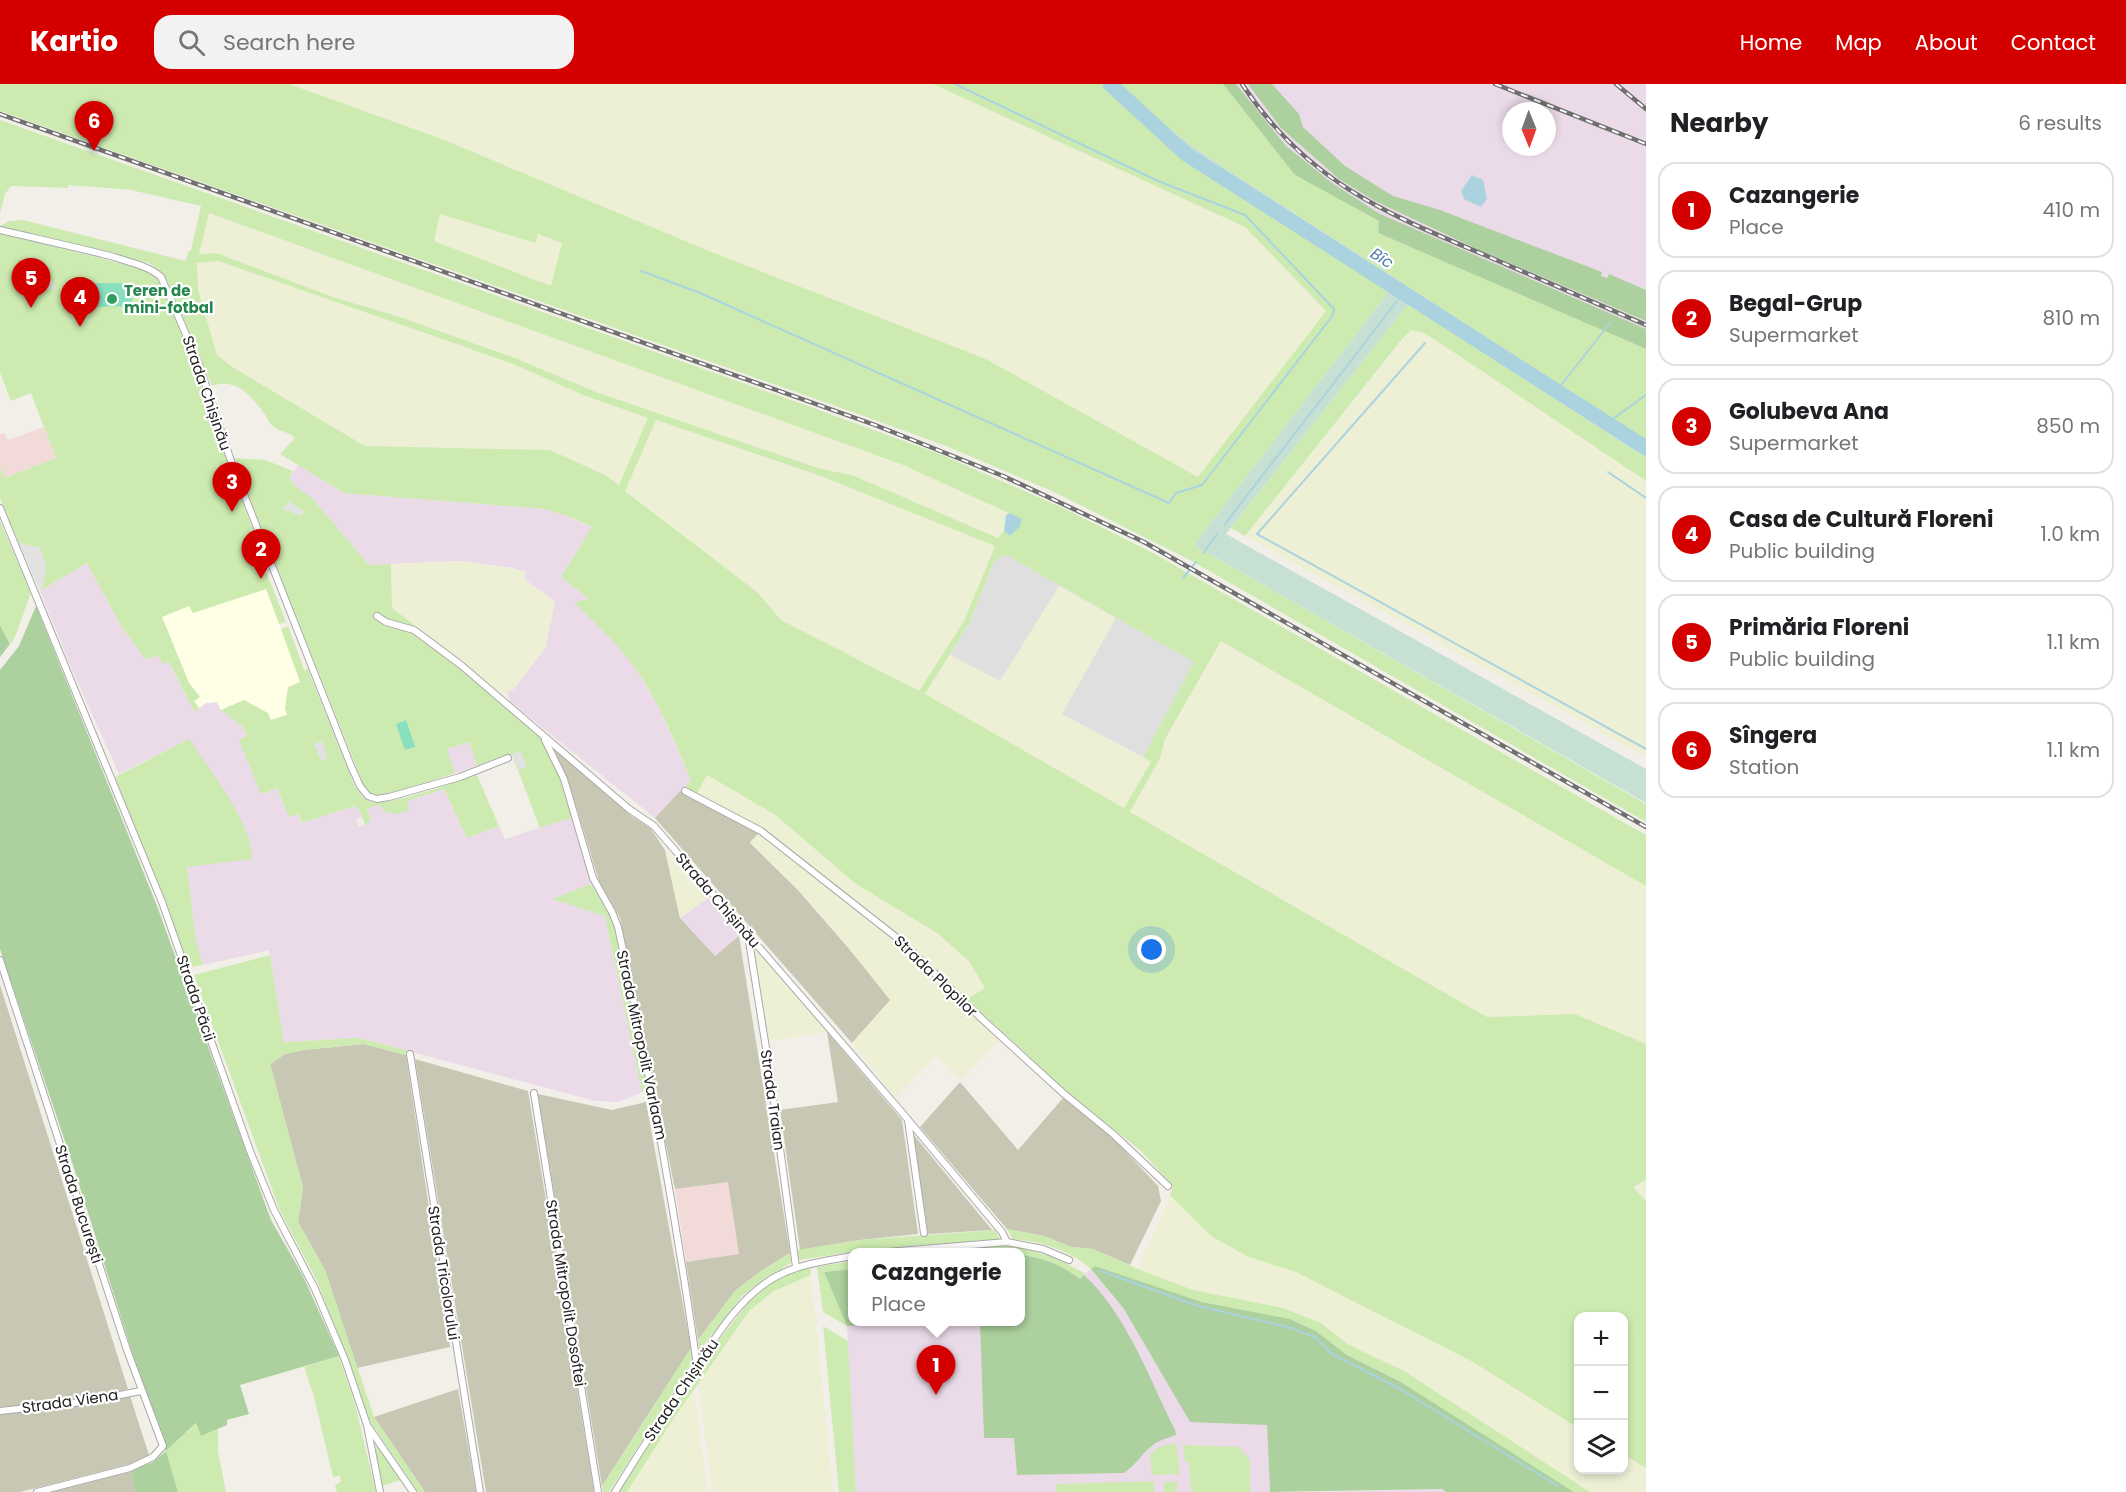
<!DOCTYPE html>
<meta charset="utf-8">
<style>
:root{--surface:#fff;--page:#f2f2f2;--text:#202124;--muted:#757577;--line:#e0e0e0;--accent:#d40000}
body{margin:0;font-family:Poppins,sans-serif;background:var(--page);color:var(--text)}
.controls{position:absolute;right:18px;bottom:18px;display:grid;overflow:hidden;border-radius:12px;box-shadow:0 3px 9px #0003}
.controls button{width:54px;height:54px;display:grid;place-items:center;padding:0;border:0;border-bottom:2px solid var(--line);background:var(--surface);color:var(--text);font:30px sans-serif}
.compass{position:absolute;left:1502px;top:18px;width:54px;height:54px;border-radius:50%;background:var(--surface);box-shadow:0 3px 9px #0003;rotate:179deg}
.you{position:absolute;left:1152px;top:866px;width:21px;height:21px;margin:-15px;border:4px solid #fff;border-radius:50%;background:#1a73e8;box-shadow:0 0 0 9px #1a73e833}
.badge{display:grid;place-items:center;width:39px;height:39px;border-radius:50%;background:var(--accent);color:#fff;font-size:20px;font-weight:700}
.pin{position:absolute;translate:-50% -50px;filter:drop-shadow(0 2px 3px #0008)}
.pin::after{content:'';position:absolute;top:32px;width:21px;height:18px;background:inherit;clip-path:polygon(0 0,100% 0,50% 100%)}
.popup{position:absolute;left:848px;top:1164px;width:177px;height:78px;box-sizing:border-box;display:grid;place-content:center;border-radius:12px;background:var(--surface);filter:drop-shadow(0 2px 4px #0005);font-size:20px;white-space:nowrap;color:var(--muted)}
.popup b{font-size:22px;color:var(--text)}
.popup::after{content:'';position:absolute;left:50%;top:100%;margin-left:-12px;border:12px solid transparent;border-top-color:var(--surface)}
.list{margin:0;padding:0;list-style:none}
h2{display:flex;justify-content:space-between;align-items:center;height:78px;margin:0;padding:0 24px;font-size:26px}
h2 small{font-size:20px;font-weight:400;color:var(--muted)}
.list li{display:grid;grid-template-columns:39px 1fr auto;gap:18px;align-items:center;box-sizing:border-box;height:96px;margin:0 12px 12px;padding:0 12px;border:2px solid var(--line);border-radius:18px}
.list b{display:block;font-size:22px;white-space:nowrap}
.list p{margin:0;font-size:20px;white-space:nowrap;color:var(--muted)}
.list em{font-size:20px;font-style:normal;color:var(--muted)}
.icon{flex:none;width:33px;height:33px;fill:none;stroke:currentColor;stroke-width:2;stroke-linecap:round;stroke-linejoin:round}
.map{position:relative;flex:none;width:1646px;height:1408px;overflow:hidden}
header{display:flex;align-items:center;gap:36px;box-sizing:border-box;height:84px;padding:0 30px;background:var(--accent);color:#fff}
header strong{font-size:28px}
nav{display:flex;gap:33px;margin-inline-start:auto;font-size:21px}
.search{width:420px;height:54px;background:var(--page);display:flex;align-items:center;gap:15px;box-sizing:border-box;padding:0 21px;border-radius:18px;color:var(--muted);font-size:22px}
main{display:flex}
aside{flex:1;background:var(--surface)}
.map>svg:first-child{display:block}
</style>
<header>
<strong>Kartio</strong>
<div class="search"><svg class="icon" aria-label="search" viewBox="0 0 24 24"><circle cx="10" cy="10" r="6"/><path d="M15 15l6 6"/></svg>Search here</div>
<nav><a>Home</a><a>Map</a><a>About</a><a>Contact</a></nav>
</header>
<main>
<div class="map">
<svg width="1646" height="1408" viewBox="0 0 1646 1408">
<rect width="100%" height="100%" fill="#f2efe9"/>
<polygon fill="#e0dfdf" points="1007,471 1194,578 1143,673 950,571 969,540 992,482 997,475"/>
<g fill="#f2dad9">
<polygon points="44,343 56,374 5,394 0,383 0,350 4,349 8,356"/>
<polygon points="728,1097 740,1170 686,1178 675,1105"/>
</g>
<g fill="#ebdbe8" fill-rule="evenodd">
<path d="M1223 0H1646V265L1295 91ZM1511 27H1547V63H1511Z"/>
<polygon points="298,381 344,409 545,425 570,433 592,444 561,493 590,515 615,559 637,586 658,622 691,696 655,734 509,617 507,608 513,605 546,563 524,494 513,484 462,477 369,481 311,413 296,403 289,394"/>
<polygon points="87,479 121,542 147,576 157,570 168,577 194,627 206,619 218,618 221,626 242,642 247,652 240,656 264,709 277,704 289,733 299,730 302,739 354,722 360,727 362,733 356,736 359,743 366,740 367,725 375,722 407,717 444,705 467,754 499,742 505,755 573,733 591,800 553,815 605,832 642,1008 619,1018 595,1017 359,954 284,958 269,866 203,881 196,858 187,782 189,655 119,690 71,583 40,507"/>
<polygon points="469,658 477,682 455,689 447,665"/>
<polygon points="708,814 739,852 715,872 680,834"/>
<polygon points="1020,1171 1080,1195 1091,1185 1124,1225 1267,1341 1270,1408 856,1408 847,1242 907,1238 1020,1238"/>
<polygon points="1442,1405 1446,1408 1311,1408"/>
</g>
<polygon fill="#ffffe5" points="267,505 300,598 287,631 271,636 244,616 221,626 217,618 206,619 199,624 194,617 200,612 189,599 162,533 189,521 193,529"/>
<g fill="#c7c7b4">
<polygon points="554,665 630,731 651,745 665,766 680,834 715,872 739,852 790,1169 761,1187 735,1207 698,1256 686,1178 739,1170 728,1098 675,1105 620,834 599,797 570,702"/>
<polygon points="680,707 760,748 750,758 798,806 883,904 891,916 852,959 655,734"/>
<polygon points="0,901 128,1305 81,1316 0,1323"/>
<polygon points="827,948 902,1036 918,1150 860,1156 800,1166 780,1026 838,1018"/>
<polygon points="364,960 406,971 450,1263 357,1284 325,1186 298,1138 303,1104 270,980 285,970 303,966"/>
<polygon points="415,975 528,1007 594,1408 486,1408"/>
<polygon points="960,998 1018,1066 1063,1014 1113,1054 1158,1102 1161,1117 1130,1181 1093,1165 1071,1163 1044,1152 1007,1145 920,1043"/>
<polygon points="538,1010 612,1026 646,1018 691,1264 602,1402"/>
<polygon points="913,1050 992,1146 928,1150"/>
<polygon points="458,1305 476,1408 425,1408 374,1333"/>
<polygon points="130,1312 149,1371 130,1380 20,1408 0,1408 0,1329 83,1321"/>
<polygon points="131,1387 135,1408 53,1408"/>
</g>
<g fill="#eef0d5">
<polygon points="289,0 933,0 1245,143 1326,228 1198,393 986,275 709,167 442,55"/>
<polygon points="208,129 903,381 1010,429 1006,431 1004,447 999,454 852,391 821,385 596,308 515,274 397,232 198,170"/>
<polygon points="440,129 534,159 537,150 563,159 551,202 433,157"/>
<polygon points="218,177 448,257 513,280 583,311 648,334 619,402 605,391 550,366 365,362 234,284 217,271 198,206 197,179"/>
<polygon points="1411,246 1424,249 1449,265 1646,397 1646,673 1245,452"/>
<polygon points="656,336 821,392 995,462 964,537 919,607 781,536 757,508 625,406"/>
<polygon points="462,477 526,487 524,495 555,517 546,563 513,606 507,608 498,607 392,524 391,480"/>
<polygon points="1059,502 1116,534 1062,630 1151,678 1124,724 924,610 950,571 1000,597"/>
<polygon points="1220,557 1646,802 1646,960 1575,930 1487,933 1130,728 1160,674 1165,655"/>
<polygon points="707,691 774,730 856,800 937,849 969,877 986,904 967,915 915,865 768,747 696,711"/>
<polygon points="760,748 847,817 915,876 1000,956 960,998 937,972 896,1014 852,959 890,916 827,837 798,806 750,759"/>
<polygon points="665,766 708,814 680,834"/>
<polygon points="750,857 776,889 827,948 770,957"/>
<polygon points="1646,1096 1646,1117 1633,1103"/>
<polygon points="1170,1111 1212,1153 1249,1173 1296,1188 1473,1278 1578,1344 1578,1386 1624,1386 1624,1371 1646,1384 1646,1408 1590,1408 1404,1287 1349,1261 1321,1239 1283,1224 1193,1206 1138,1185"/>
<polygon points="811,1191 833,1408 713,1408 698,1300 750,1226 774,1207"/>
<polygon points="694,1306 707,1408 627,1408 672,1337"/>
</g>
<g fill="#cdebb0" fill-rule="evenodd">
<path d="M0 0H289L442 55 709 167 986 275 1198 393 1326 227 1245 143 933 0H1103L1184 74 1368 192 1388 209 1194 461 1646 720V738L1190 476 1052 407 946 362 861 331 0 27ZM440 130 535 159 538 150 562 159 551 202 434 157Z"/>
<polygon points="1119,0 1223,0 1295,91 1379,137 1378,149 1646,265 1646,357 1208,73 1164,41"/>
<path d="M0 36 808 322 942 371 1061 423 1155 470 1646 751V802L1221 557 1165 655 1160 674 1130 728 1487 933 1575 930 1646 960V1096L1633 1103 1646 1117V1384L1624 1371V1232H1578V1344L1473 1278 1296 1188 1249 1173 1212 1153 1170 1111 1173 1102 1141 1067 1067 1008 967 915 985 904 969 877 937 849 856 800 774 730 707 691 696 711 685 703 691 696C675 659 660 620 637 587 619 561 596 540 574 518L589 515 561 493 592 443 570 433 545 425 344 409 280 370 295 354C289 347 281 349 274 343 270 341 268 335 266 332 252 313 238 293 212 302L168 198 159 186 149 179 0 142 9 137 23 136 186 177 188 168 191 166 201 122 131 106 68 101V104L11 102 5 110 0 130ZM209 129 903 381 1022 435 1010 452 1004 447 998 454 852 391 821 385 596 308 515 274 397 232 333 213 216 169 199 170ZM218 177 448 257 513 280 583 311 648 334 619 401 605 391 550 366 365 362 234 284 217 271 198 206 197 179ZM656 336 821 392 995 462 964 537 919 607 781 536 757 508 625 407ZM1007 471 1194 578 1143 673 1151 678 1124 724 925 610 969 540 992 482 997 475Z"/>
<path d="M0 149 138 184 153 191 161 200 191 269 230 385 268 486 266 487 286 538 279 540 266 505 193 529 189 522 162 533 189 599 200 613 194 617 199 624 194 627 169 578 163 580 157 571 146 576 121 542 87 479 40 507C47 490 46 480 40 464L19 459 0 414V383L5 394 56 374 31 309 11 317 0 288Z"/>
<polygon points="1408,220 1646,374 1646,397 1449,265 1424,249 1411,246 1403,254 1245,452 1231,444"/>
<path d="M235 374 265 376 293 387 289 394 296 403 311 413 369 481 391 480 392 524 414 541 415 549 501 617 543 656 563 698 573 733 540 744 512 671H504L477 682 469 658 447 665 455 689 387 711C377 712 371 711 364 702L257 434Z"/>
<polygon points="0,437 31,509 15,553 11,560 0,541"/>
<path d="M288 542 305 588 307 583 355 703C360 710 364 716 372 718 388 722 459 697 477 691L499 742 467 754 444 705 407 717 409 726 393 731 390 727 386 729 379 721 367 725 371 736 365 741 360 727 354 722 302 739 299 730 289 733 277 704 261 710 239 656 247 652 242 642 221 626 244 616 268 629 271 636 287 631 285 624 288 603 300 598 281 545Z"/>
<path d="M189 655C209 685 253 740 252 775L187 783 196 857 203 881 190 883 115 693Z"/>
<polygon points="591,800 609,828 615,843 649,1004 642,1008 605,832 552,815"/>
<polygon points="270,871 284,958 359,954 406,966 406,971 363,960 303,966 285,970 270,980 303,1104 298,1138 325,1186 374,1333 425,1408 418,1408 370,1337 317,1197 280,1127 194,891"/>
<path d="M1007 1145 1044 1152 1071 1163 1093 1165 1138 1185 1193 1206 1283 1224 1321 1239 1349 1261 1404 1287 1590 1408H1574L1401 1298 1347 1271 1316 1247 1290 1235 1202 1218 1095 1182 1091 1185C1069 1166 1042 1158 1013 1155Z"/>
<polygon points="995,1146 1000,1155 863,1166 799,1176 797,1166 860,1156"/>
<path d="M1012 1161 1054 1173 1086 1190 1080 1195C1060 1180 1045 1174 1020 1171V1168H925Z"/>
<polygon points="790,1169 791,1179 764,1195 742,1212 699,1267 698,1256 735,1207 761,1187"/>
<polygon points="852,1177 852,1185 824,1188 847,1242 823,1228 817,1183"/>
<polygon points="810,1184 811,1191 774,1207 750,1226 672,1337 627,1408 618,1408 719,1256 748,1219 774,1197 797,1187"/>
<polygon points="823,1242 848,1257 856,1408 839,1408"/>
<polygon points="691,1264 692,1279 609,1408 603,1408 602,1402"/>
<polygon points="339,1272 355,1320 376,1408 337,1408 335,1401 341,1398 340,1392 333,1393 314,1313 304,1283"/>
<polygon points="197,1339 201,1352 218,1345 218,1367 226,1408 178,1408 166,1367"/>
<polygon points="1176,1359 1180,1390 1152,1391 1150,1370 1159,1363"/>
<polygon points="1183,1361 1239,1363 1250,1376 1250,1408 1191,1408 1189,1378 1185,1378"/>
<polygon points="379,1362 401,1396 382,1402 373,1365"/>
<polygon points="1154,1397 1154,1408 1057,1408 1056,1400"/>
<polygon points="1177,1397 1177,1408 1164,1408 1164,1398"/>
</g>
<g fill="#add19e">
<polygon points="1223,0 1236,0 1286,62 1332,99 1380,130 1646,245 1646,265 1378,149 1379,137 1295,91"/>
<polygon points="1248,0 1272,0 1299,30 1303,43 1345,82 1393,112 1440,126 1602,188 1601,192 1607,194 1609,190 1646,206 1646,237 1477,165 1375,117 1339,95 1281,44"/>
<polygon points="36,522 157,822 271,1136 303,1192 339,1272 240,1301 249,1330 227,1336 227,1341 201,1352 196,1339 166,1367 178,1408 135,1408 131,1387 153,1378 166,1367 138,1287 72,1078 0,865 0,586 19,562"/>
<polygon points="0,541 10,560 0,573"/>
<path d="M1020 1171C1045 1174 1060 1180 1080 1195L1084 1191C1126 1229 1150 1296 1175 1346L1176 1351C1168 1354 1159 1356 1153 1361 1141 1370 1136 1381 1124 1389L1017 1391 1014 1354H984L980 1238H1020Z"/>
<polygon points="1095,1182 1202,1218 1290,1235 1316,1247 1347,1271 1401,1298 1574,1408 1446,1408 1442,1405 1270,1408 1267,1341 1190,1338 1124,1225 1091,1185"/>
<polygon points="852,1185 852,1238 907,1239 847,1242 824,1188"/>
</g>
<polygon fill="#c6e0d4" points="1103,0 1119,0 1164,41 1208,73 1646,357 1646,374 1408,220 1226,450 1646,685 1646,719 1194,461 1388,209 1368,192 1184,74"/>
<g fill="#88e0be">
<polygon points="93,199 132,199 132,222 93,223"/>
<polygon points="406,636 415,663 405,666 396,640"/>
</g>
<g fill="#e2e2e2">
<polygon points="39,190 48,190 56,205 48,206"/>
<polygon points="288,417 304,427 301,432 283,425"/>
<polygon points="19,459 40,464 46,481 45,494 40,507"/>
<polygon points="322,657 328,674 321,677 314,660"/>
<polygon points="520,667 527,683 519,686 512,671"/>
</g>
<g fill="#aad3df">
<polygon points="1472,91 1483,96 1487,115 1481,123 1464,115 1461,107"/>
<polygon points="1010,429 1022,435 1020,442 1010,452 1004,447 1006,431"/>
</g>
<g fill="none" stroke-linecap="round" stroke-linejoin="round">
<g stroke="#aad3df" stroke-width="2">
<polyline points="641,187 700,209 1169,419 1176,409 1202,401 1333,231 1334,225 1245,131 1158,97 955,0"/>
<polyline points="1425,259 1257,450 1646,665"/>
<polyline points="1557,306 1611,238"/>
<polyline points="1607,339 1646,311"/>
<polyline points="1608,388 1646,414"/>
<polyline points="1225,440 1404,208"/>
<polyline points="1203,469 1218,449"/>
<polyline points="1183,494 1196,478"/>
<polyline points="1101,1187 1198,1222 1288,1243 1315,1253 1332,1270 1400,1305 1558,1402"/>
</g>
<polyline stroke="#aad3df" stroke-width="15" points="1110,0 1186,70 1646,364"/>
<defs>
<g id="street">
<path d="M0 146C38 155 76 163 114 173 129 178 149 182 161 193L198 278 232 380 351 682 360 702 368 712 377 715 389 713 460 693 508 674"/>
<polyline points="0,424 162,818 250,1067 274,1126 315,1205 345,1276 367,1341 380,1408"/>
<polyline points="377,532 386,538 414,546 461,581 629,725 654,742 899,1025 1002,1148 1007,1158"/>
<path d="M545 656 564 695 593 794 612 828 618 843C650 988 676 1134 697 1281"/>
<polyline points="685,707 761,747 901,857 982,935 1063,1009 1113,1050 1168,1102"/>
<polyline points="748,851 769,983 796,1183"/>
<polyline points="0,876 127,1266 163,1362 153,1373 130,1384 37,1408"/>
<polyline points="410,970 480,1408"/>
<polyline points="534,1009 598,1408"/>
<polyline points="908,1036 924,1149"/>
<polyline points="887,1168 1007,1158 1043,1165 1069,1176"/>
<polyline points="0,1327 83,1318 141,1307"/>
<polyline points="367,1341 413,1408"/>
<path d="M615 1408C639 1369 664 1330 690 1292 713 1257 738 1213 777 1192 800 1180 826 1177 852 1172"/>
</g>
</defs>
<use href="#street" stroke="#a9a9a9" stroke-width="8"/>
<use href="#street" stroke="#fff" stroke-width="6"/>
<defs>
<g id="rail">
<path d="M1242 0C1306 97 1385 129 1487 172 1540 195 1593 218 1646 241"/>
<polyline points="1495,0 1646,60"/>
<polyline points="1616,0 1646,25"/>
<polyline points="0,30 875,341 1003,392 1144,458 1646,743"/>
</g>
</defs>
<use href="#rail" stroke="#707070" stroke-width="4.5"/>
<use href="#rail" stroke="#fff" stroke-width="2" stroke-dasharray="7" stroke-linecap="butt"/>
</g>
<circle fill="#2e9e5b" stroke="#fff" stroke-width="2" cx="112" cy="215" r="6"/>
<g text-anchor="middle" dominant-baseline="central" stroke-width="4.5" stroke-linejoin="round" paint-order="stroke">
<g font-size="15" font-weight="bold" fill="#27864d" stroke="#fff" text-anchor="start">
<text x="124" y="206">Teren de<tspan x="124" dy="17">mini-fotbal</tspan></text>
</g>
<g font-size="15" fill="#222" stroke="#fff">
<text transform="translate(207 309) rotate(71)">Strada Chișinău</text>
<text transform="translate(718 816) rotate(49)">Strada Chișinău</text>
<text transform="translate(936 892) rotate(44)">Strada Plopilor</text>
<text transform="translate(196 914) rotate(71)">Strada Păcii</text>
<text transform="translate(642 961) rotate(78)">Strada Mitropolit Varlaam</text>
<text transform="translate(773 1016) rotate(82)">Strada Traian</text>
<text transform="translate(79 1120) rotate(72)">Strada București</text>
<text transform="translate(444 1189) rotate(81)">Strada Tricolorului</text>
<text transform="translate(566 1209) rotate(81)">Strada Mitropolit Dosoftei</text>
<text transform="translate(681 1306) rotate(-56)">Strada Chișinău</text>
<text transform="translate(70 1317) rotate(-8)">Strada Viena</text>
</g>
<g font-size="16" font-style="italic" fill="#4a7aab" stroke="#fff">
<text transform="translate(1382 174) rotate(33)">Bîc</text>
</g>
</g>
</svg>
<div class="controls">
<button>+</button>
<button>−</button>
<button><svg class="icon" aria-label="layers" viewBox="0 0 24 24"><path d="M12 4l9 5-9 5-9-5zM3 14l9 5 9-5"/></svg></button>
</div>
<svg class="compass" viewBox="-18 -18 36 36"><path d="M0-13l5 13h-10z" fill="#e53935"/><path d="M0 13l5-13h-10z" fill="#757577"/></svg>
<div class="you"></div>
<div class="pin badge" style="left:936px;top:1311px">1</div>
<div class="popup"><b>Cazangerie</b>Place</div>
<div class="pin badge" style="left:261px;top:495px">2</div>
<div class="pin badge" style="left:232px;top:428px">3</div>
<div class="pin badge" style="left:80px;top:243px">4</div>
<div class="pin badge" style="left:31px;top:224px">5</div>
<div class="pin badge" style="left:94px;top:67px">6</div>
</div>
<aside>
<h2>Nearby<small>6 results</small></h2>
<ul class="list">
<li><span class="badge">1</span><div><b>Cazangerie</b><p>Place</p></div><em>410 m</em></li>
<li><span class="badge">2</span><div><b>Begal-Grup</b><p>Supermarket</p></div><em>810 m</em></li>
<li><span class="badge">3</span><div><b>Golubeva Ana</b><p>Supermarket</p></div><em>850 m</em></li>
<li><span class="badge">4</span><div><b>Casa de Cultură Floreni</b><p>Public building</p></div><em>1.0 km</em></li>
<li><span class="badge">5</span><div><b>Primăria Floreni</b><p>Public building</p></div><em>1.1 km</em></li>
<li><span class="badge">6</span><div><b>Sîngera</b><p>Station</p></div><em>1.1 km</em></li>
</ul>
</aside>
</main>
